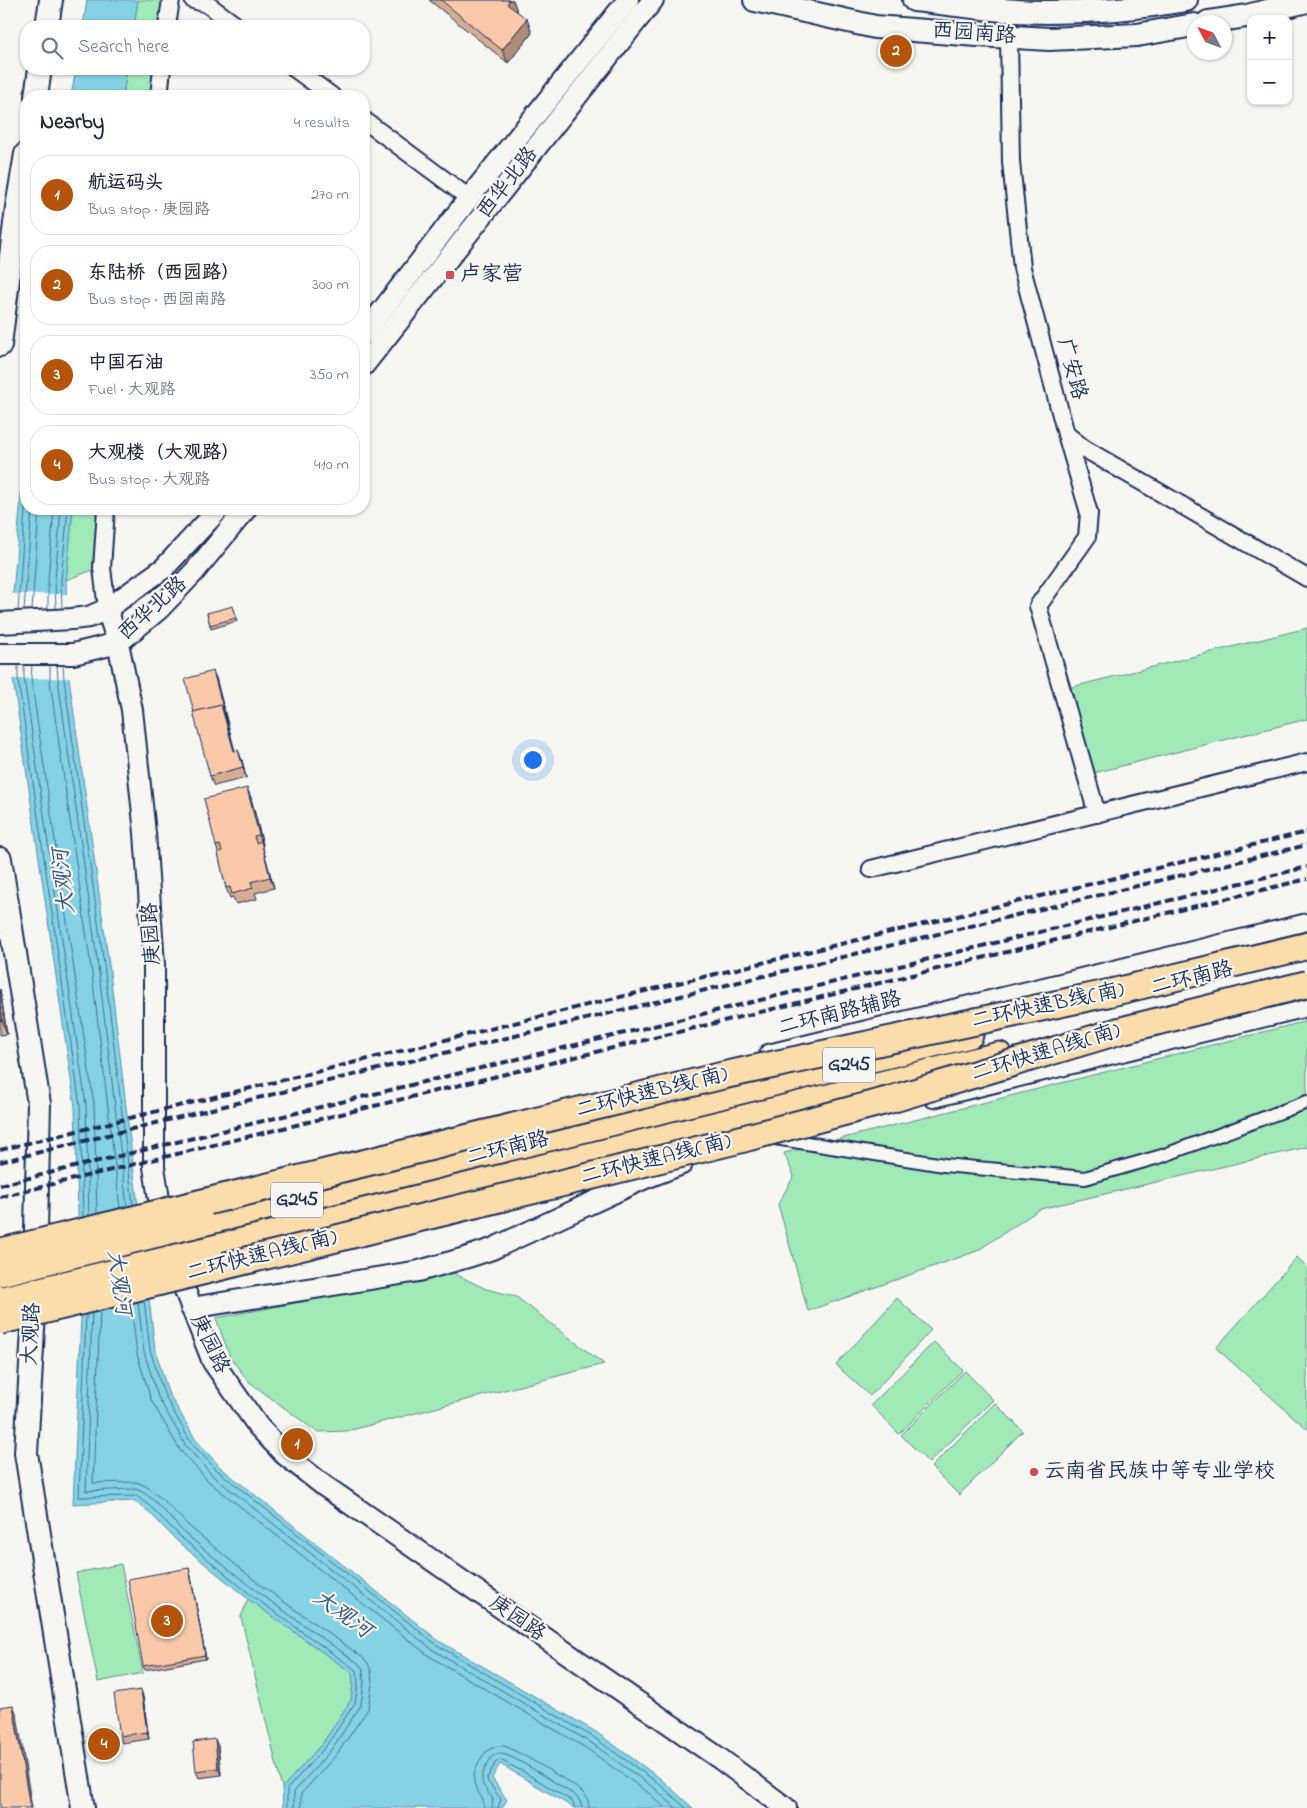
<!DOCTYPE html>
<meta charset="utf-8">
<style>
:root{--surface:#fff;--page:#f2f2f3;--text:#1f2937;--muted:#747a83;--line:#e0e1e3;--accent:#b45309}
body{margin:0;font-family:"Indie Flower","LXGW WenKai TC",sans-serif;background:var(--page);color:var(--text)}
.controls{position:absolute;right:15px;top:15px;display:grid;overflow:hidden;border-radius:10px;box-shadow:0 1px 4px #0004}
.controls button{width:45px;height:45px;display:grid;place-items:center;padding:0;border:0;border-bottom:1px solid var(--line);background:var(--surface);color:var(--text);font:25px sans-serif}
.compass{position:absolute;left:1187px;top:15px;width:45px;height:45px;border-radius:50%;background:var(--surface);box-shadow:0 1px 4px #0004;rotate:311deg}
.you{position:absolute;left:532px;top:759px;width:18px;height:18px;margin:-12px;border:4px solid #fff;border-radius:50%;background:#1a73e8;box-shadow:0 0 0 8px #1a73e833}
.badge{display:grid;place-items:center;width:32px;height:32px;border-radius:50%;background:var(--accent);color:#fff;font-size:16px;font-weight:700}
.pin{position:absolute;translate:-50% -50%;border:2px solid #fff;box-shadow:0 1px 5px #0006}
.list{margin:0;padding:0;list-style:none}
h2{display:flex;justify-content:space-between;align-items:center;height:65px;margin:0;padding:0 20px;font-size:21px}
h2 small{font-size:16px;font-weight:400;color:var(--muted)}
.list li{display:grid;grid-template-columns:32px 1fr auto;gap:15px;align-items:center;box-sizing:border-box;height:80px;margin:0 10px 10px;padding:0 10px;border:1px solid var(--line);border-radius:20px}
.list b{display:block;font-size:19px;white-space:nowrap}
.list p{margin:0;font-size:16px;white-space:nowrap;color:var(--muted)}
.list em{font-size:16px;font-style:normal;color:var(--muted)}
.icon{flex:none;width:28px;height:28px;fill:none;stroke:currentColor;stroke-width:2;stroke-linecap:round;stroke-linejoin:round}
.map{position:relative;flex:none;width:1307px;height:1808px;overflow:hidden}
.search{position:absolute;background:var(--surface);box-shadow:0 1px 4px #0004;left:20px;top:20px;width:350px;height:55px;display:flex;align-items:center;gap:12px;box-sizing:border-box;padding:0 18px;border-radius:20px;color:var(--muted);font-size:19px}
.panel{position:absolute;background:var(--surface);box-shadow:0 1px 4px #0004;left:20px;top:90px;width:350px;height:425px;border-radius:20px}
.map>svg:first-child{display:block}
</style>
<div class="map">
<svg width="1307" height="1808" viewBox="0 0 1307 1808">
<rect width="100%" height="100%" fill="#f6f6f2"/>
<filter id="ink" filterUnits="userSpaceOnUse"><feTurbulence type="fractalNoise" baseFrequency=".02" numOctaves="2"/><feDisplacementMap in="SourceGraphic" scale="10" xChannelSelector="R" yChannelSelector="G"/><feConvolveMatrix kernelMatrix="1 2 1 2 8 2 1 2 1" color-interpolation-filters="sRGB"/></filter>
<g filter="url(#ink)">
<g fill="#a1eab8" stroke="#5e8c8b">
<polygon points="138,0 178,0 175,26 134,26"/>
<polygon points="127,69 170,69 167,96 123,96"/>
<polygon points="73,509 116,509 109,564 66,580"/>
<polygon points="1307,628 1307,719 1090,774 1068,688"/>
<polygon points="1307,1021 1307,1147 1040,1209 977,1251 808,1311 778,1204 794,1176 784,1153"/>
<polygon points="1297,1257 1307,1267 1307,1429 1216,1348"/>
<polygon points="447,1270 486,1289 515,1296 604,1364 347,1431 317,1432 248,1381 230,1357 216,1318 396,1284"/>
<polygon points="897,1298 931,1330 870,1396 836,1365"/>
<polygon points="934,1342 963,1370 899,1434 871,1405"/>
<polygon points="965,1371 993,1400 929,1463 901,1435"/>
<polygon points="995,1403 1023,1431 959,1495 931,1467"/>
<polygon points="121,1564 143,1673 98,1682 76,1573"/>
<polygon points="248,1599 352,1673 353,1682 351,1700 323,1743 282,1788 241,1617"/>
</g>
<g fill="#85d2e4" stroke="#5b91ae">
<polygon points="87,0 138,0 134,26 83,26"/>
<polygon points="76,69 127,69 123,96 71,96"/>
<polygon points="26,435 26,509 73,509 66,580 69,678 110,972 155,1349 168,1392 196,1440 221,1468 439,1641 596,1732 661,1779 693,1808 574,1808 500,1764 492,1778 507,1800 502,1808 283,1808 282,1788 323,1743 351,1700 353,1682 352,1673 248,1599 178,1542 149,1512 134,1501 73,1504 81,1317 75,1107 13,679 13,594"/>
</g>
<polygon fill="#f6f6f2" points="11,594 69,594 71,678 10,679"/>
<g fill="none" stroke-linecap="round" stroke-linejoin="round">
<g stroke="#457094" stroke-width="1">
<polyline points="62,608 61,580 68,509"/>
<polyline points="48,609 48,580 54,509"/>
<polyline points="56,609 55,580 61,509"/>
<polyline points="24,610 32,509"/>
<polyline points="32,610 39,509"/>
<polyline points="18,611 26,497"/>
<polyline points="18,665 18,679 80,1106 83,1217"/>
<polyline points="24,665 24,678 86,1105 89,1215"/>
<polyline points="32,665 31,678 94,1105 97,1214"/>
<polyline points="50,665 50,681 92,974 120,1208"/>
<polyline points="57,665 58,679 99,973 127,1206"/>
<polyline points="63,665 64,679 105,972 133,1205"/>
<polyline points="144,1300 150,1350 164,1394 191,1443 218,1471 437,1645 593,1737 658,1783 686,1808"/>
<polyline points="138,1302 144,1352 158,1397 186,1446 213,1476 433,1650 590,1742 654,1788 676,1808"/>
<polyline points="131,1304 137,1354 151,1400 180,1450 208,1481 429,1656 586,1748 650,1794 665,1808"/>
<polyline points="100,1311 93,1483 136,1482 146,1486 162,1499 191,1528 259,1584 362,1657 368,1663 371,1671 372,1684 368,1709 337,1754 301,1794 301,1808"/>
<path d="M92 1313 86 1491 134 1489C152 1492 172 1522 186 1534 240 1581 299 1622 358 1663L363 1669 364 1682 361 1705 331 1750 294 1792V1808"/>
<polyline points="86,1315 79,1497 137,1496 153,1509 182,1538 251,1595 357,1671 358,1683 355,1703 326,1746 287,1789 287,1808"/>
<path d="M484 1808C484 1797 480 1797 476 1788 470 1776 478 1761 486 1752 491 1748 497 1745 504 1746 513 1748 578 1786 584 1794 588 1798 589 1803 589 1808"/>
<path d="M492 1808 493 1799C483 1785 477 1782 487 1765 490 1759 493 1753 501 1754 513 1754 563 1788 576 1796L580 1801 582 1808"/>
<polyline points="498,1808 501,1799 488,1782 487,1778 496,1762 500,1760 524,1772 572,1801 575,1808"/>
</g>
<defs>
<polyline id="pedestrian" points="775,1138 944,1165 1085,1178 1162,1156 1307,1102"/>
<g id="minor">
<polyline points="193,0 207,4 237,26"/>
<polyline points="167,26 171,0"/>
<polyline points="1009,37 1011,162 1022,268 1066,434 1085,449 1307,578"/>
<polyline points="295,69 332,96"/>
<polyline points="159,96 162,69"/>
<polyline points="364,120 469,198"/>
<polyline points="1066,434 1089,513 1087,537 1038,606 1097,814"/>
<polyline points="106,509 102,568 107,609"/>
<polyline points="871,869 1307,762"/>
<polyline points="768,1053 1307,922"/>
<polyline points="933,1099 1307,1008"/>
</g>
<g id="tertiary">
<polyline points="364,334 469,198 628,0"/>
<polyline points="364,365 653,0"/>
<polyline points="107,609 118,643 132,710 145,833 154,965 154,1167 163,1225"/>
<polyline points="0,623 72,619 89,617 107,609 164,568 219,509"/>
<polyline points="0,654 73,654 118,643 159,609 195,571 246,509"/>
<polyline points="175,1265 213,1362 258,1426 284,1454 323,1485 719,1758 786,1808"/>
<polyline points="191,1308 419,1271 468,1257 492,1249 643,1179 682,1164"/>
</g>
<g id="secondary">
<polyline points="755,0 875,27 977,35 1049,39 1137,35 1194,25"/>
<path d="M914 0C958 5 1003 12 1048 12 1094 12 1141 8 1186 0"/>
<polyline points="1208,22 1247,16 1307,1"/>
<polyline points="47,26 51,0"/>
<polyline points="36,96 40,69"/>
<polyline points="0,345 17,207 26,154"/>
<polyline points="0,859 39,1104 34,1312 26,1453 83,1808"/>
</g>
<g id="primary">
<polyline points="202,1223 970,1035"/>
<polyline points="210,1249 999,1055"/>
</g>
</defs>
<use href="#pedestrian" stroke="#1b2f5e" stroke-width="16"/>
<use href="#minor" stroke="#1b2f5e" stroke-width="20"/>
<use href="#tertiary" stroke="#1b2f5e" stroke-width="24"/>
<use href="#secondary" stroke="#1b2f5e" stroke-width="26"/>
<use href="#primary" stroke="#1b2f5e" stroke-width="29"/>
<use href="#pedestrian" stroke="#f6f6f2" stroke-width="12"/>
<use href="#minor" stroke="#f6f6f2" stroke-width="16"/>
<use href="#tertiary" stroke="#f6f6f2" stroke-width="20"/>
<use href="#secondary" stroke="#f6f6f2" stroke-width="22"/>
<use href="#primary" stroke="#fbdcab" stroke-width="25"/>
<g stroke="#1b2f5e" stroke-width="4" stroke-dasharray="8 4" stroke-linecap="butt">
<polyline points="0,1150 595,1003 1307,832"/>
<polyline points="0,1162 212,1109 1307,845"/>
<polyline points="0,1185 1307,867"/>
<polyline points="0,1197 1307,879"/>
</g>
<defs>
<g id="primary-bridge">
<polyline points="0,1273 202,1223"/>
<polyline points="3,1299 210,1249"/>
</g>
<g id="trunk-bridge">
<polyline points="0,1252 725,1075 1109,993 1307,946"/>
<polyline points="0,1321 742,1139 889,1100 1119,1031 1307,984"/>
</g>
</defs>
<use href="#primary-bridge" stroke="#1b2f5e" stroke-width="29" stroke-linecap="butt"/>
<use href="#trunk-bridge" stroke="#1b2f5e" stroke-width="30" stroke-linecap="butt"/>
<use href="#primary-bridge" stroke="#fbdcab" stroke-width="25"/>
<use href="#trunk-bridge" stroke="#fbdcab" stroke-width="26"/>
</g>
<g fill="#d7ad92" stroke="#1b2f5e">
<polygon points="429,0 513,0 517,12 532,33 508,63"/>
<polygon points="234,609 237,621 211,629 207,613"/>
<polygon points="216,678 235,751 242,760 246,778 214,786 210,776"/>
<polygon points="247,788 251,798 263,845 262,845 274,888 255,893 257,899 236,904 233,897 230,898 226,888 218,852 216,846"/>
<polygon points="0,989 7,1034 0,1035"/>
<polygon points="190,1572 206,1659 145,1670 143,1666"/>
<polygon points="141,1690 143,1697 149,1739 122,1743 120,1736"/>
<polygon points="218,1746 221,1775 199,1778 196,1771"/>
</g>
<g fill="#af8d77" stroke="#1b2f5e">
<polygon points="510,0 513,0 517,11 512,18 507,4"/>
<polygon points="527,19 532,33 508,63 502,50"/>
<polygon points="213,671 216,678 237,762 234,751"/>
<polygon points="238,750 242,760 246,778 243,767"/>
<polygon points="247,788 251,798 263,845 259,835"/>
<polygon points="261,841 264,852 274,888 270,877"/>
<polygon points="0,989 7,1034 2,1020 0,1006"/>
<polygon points="189,1568 190,1572 206,1659 205,1655"/>
<polygon points="141,1690 143,1697 149,1739 147,1732"/>
<polygon points="13,1705 17,1715 32,1808 30,1808"/>
<polygon points="215,1739 218,1746 221,1775 218,1768"/>
</g>
<g fill="#fac9aa" stroke="#1b2f5e">
<polygon points="441,0 510,0 507,4 527,19 502,50"/>
<polygon points="233,606 236,618 210,625 207,613"/>
<polygon points="213,671 223,708 221,705 194,712 185,679"/>
<polygon points="221,705 234,751 238,750 243,767 210,776 193,712"/>
<polygon points="247,788 259,835 254,836 256,843 261,841 270,877 251,882 253,888 232,894 230,887 226,888 218,853 222,851 220,845 216,846 204,799"/>
<polygon points="0,1006 2,1020 0,1021"/>
<polygon points="189,1568 205,1655 143,1666 128,1579"/>
<polygon points="141,1690 147,1732 120,1736 114,1694"/>
<polygon points="13,1705 30,1808 0,1808 0,1707"/>
<polygon points="215,1739 218,1768 196,1771 193,1742"/>
</g>
</g>
<g fill="#d1495b" stroke="#f6f6f2" stroke-width="2">
<rect x="445" y="270" width="10" height="10" rx="2.5"/>
<circle cx="1034" cy="1472" r="5"/>
</g>
<g text-anchor="middle" dominant-baseline="central" stroke-width="4.5" stroke-linejoin="round" paint-order="stroke">
<g fill="#f6f6f2" stroke="#5d6b8a" stroke-width="1">
<rect x="823" y="1047.5" width="52" height="35" rx="4"/>
<rect x="271" y="1182.5" width="52" height="35" rx="4"/>
</g>
<g font-size="20" font-weight="bold" fill="#1b2f5e">
<text x="849" y="1065">G245</text>
<text x="297" y="1200">G245</text>
</g>
<g font-size="21" fill="#1b2f5e" stroke="#f6f6f2">
<text transform="translate(974 34) rotate(4)">西园南路</text>
<text transform="translate(508 183) rotate(-52)">西华北路</text>
<text transform="translate(1071 369) rotate(75)">广安路</text>
<text transform="translate(153 609) rotate(-42)">西华北路</text>
<text transform="translate(152 934) rotate(-93)">庚园路</text>
<text transform="translate(1192 979) rotate(-14)">二环南路</text>
<text transform="translate(1048 1006) rotate(-12)">二环快速B线(南)</text>
<text transform="translate(840 1014) rotate(-14)">二环南路辅路</text>
<text transform="translate(1046 1053) rotate(-17)">二环快速A线(南)</text>
<text transform="translate(652 1093) rotate(-14)">二环快速B线(南)</text>
<text transform="translate(508 1149) rotate(-14)">二环南路</text>
<text transform="translate(656 1160) rotate(-14)">二环快速A线(南)</text>
<text transform="translate(262 1256) rotate(-14)">二环快速A线(南)</text>
<text transform="translate(32 1334) rotate(-87)">大观路</text>
<text transform="translate(209 1344) rotate(64)">庚园路</text>
<text transform="translate(517 1619) rotate(35)">庚园路</text>
</g>
<g font-size="21" fill="#1b2f5e" stroke="#f6f6f2" text-anchor="start">
<text x="460" y="275">卢家营</text>
<text x="1044" y="1472">云南省民族中等专业学校</text>
</g>
<g font-size="22" font-style="italic" fill="#365880" stroke="#f6f6f2">
<text transform="translate(65 881) rotate(-96)">大观河</text>
<text transform="translate(118 1283) rotate(82)">大观河</text>
<text transform="translate(342 1615) rotate(36)">大观河</text>
</g>
</g>
</svg>
<div class="controls">
<button>+</button>
<button>−</button>
</div>
<svg class="compass" viewBox="-18 -18 36 36"><path d="M0-13l5 13h-10z" fill="#e53935"/><path d="M0 13l5-13h-10z" fill="#747a83"/></svg>
<div class="you"></div>
<div class="pin badge" style="left:297px;top:1444px">1</div>
<div class="pin badge" style="left:896px;top:51px">2</div>
<div class="pin badge" style="left:167px;top:1621px">3</div>
<div class="pin badge" style="left:104px;top:1744px">4</div>
<div class="search"><svg class="icon" aria-label="search" viewBox="0 0 24 24"><circle cx="10" cy="10" r="6"/><path d="M15 15l6 6"/></svg>Search here</div>
<section class="panel">
<h2>Nearby<small>4 results</small></h2>
<ul class="list">
<li><span class="badge">1</span><div><b>航运码头</b><p>Bus stop · 庚园路</p></div><em>270 m</em></li>
<li><span class="badge">2</span><div><b>东陆桥（西园路）</b><p>Bus stop · 西园南路</p></div><em>300 m</em></li>
<li><span class="badge">3</span><div><b>中国石油</b><p>Fuel · 大观路</p></div><em>350 m</em></li>
<li><span class="badge">4</span><div><b>大观楼（大观路）</b><p>Bus stop · 大观路</p></div><em>410 m</em></li>
</ul>
</section>
</div>
